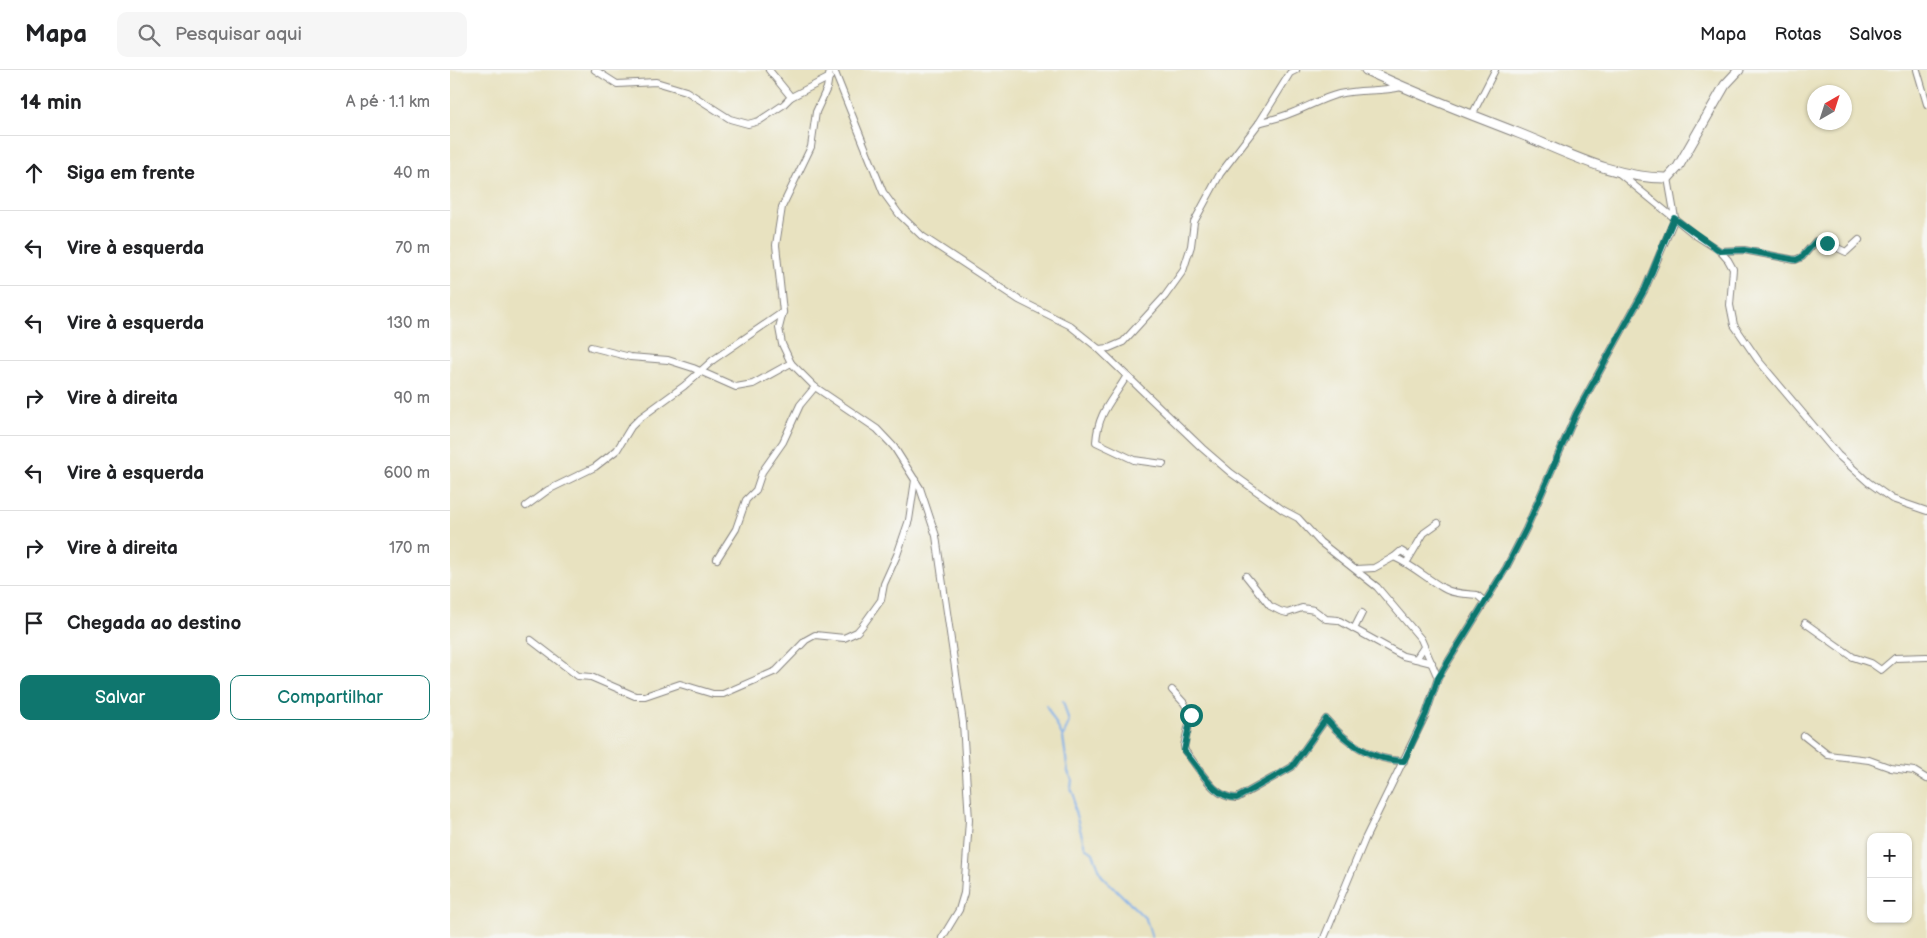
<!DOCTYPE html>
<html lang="pt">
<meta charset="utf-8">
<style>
:root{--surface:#fff;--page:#f6f6f6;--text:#202124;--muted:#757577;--line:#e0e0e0;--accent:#0f766e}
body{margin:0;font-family:"Balsamiq Sans",sans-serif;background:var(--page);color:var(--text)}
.controls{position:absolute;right:15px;bottom:15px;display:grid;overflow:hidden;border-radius:10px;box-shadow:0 1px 4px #0004}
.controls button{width:45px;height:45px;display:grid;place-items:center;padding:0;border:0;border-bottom:1px solid var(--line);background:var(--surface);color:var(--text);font:25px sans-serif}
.compass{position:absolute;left:1357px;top:15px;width:45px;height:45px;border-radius:50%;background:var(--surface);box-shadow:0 1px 4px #0004;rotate:39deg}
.stop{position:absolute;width:15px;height:15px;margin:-11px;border:4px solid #0f766e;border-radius:50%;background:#fff}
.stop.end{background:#0f766e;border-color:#fff;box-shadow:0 1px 5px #0008}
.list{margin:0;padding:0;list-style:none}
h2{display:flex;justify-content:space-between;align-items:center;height:65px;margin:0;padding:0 20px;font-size:21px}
h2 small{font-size:16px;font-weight:400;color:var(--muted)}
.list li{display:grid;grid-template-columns:32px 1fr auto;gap:15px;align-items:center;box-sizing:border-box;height:75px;padding:0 20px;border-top:1px solid var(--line)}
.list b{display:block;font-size:19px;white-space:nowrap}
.list em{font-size:16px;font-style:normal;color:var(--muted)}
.actions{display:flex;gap:10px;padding:15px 20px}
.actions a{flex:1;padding:11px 0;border:1px solid var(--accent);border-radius:10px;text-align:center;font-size:18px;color:var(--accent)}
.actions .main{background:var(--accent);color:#fff}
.icon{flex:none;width:28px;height:28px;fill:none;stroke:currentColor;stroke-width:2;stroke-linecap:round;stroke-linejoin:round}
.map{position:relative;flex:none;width:1477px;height:868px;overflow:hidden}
header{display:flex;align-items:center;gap:30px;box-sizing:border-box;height:70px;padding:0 25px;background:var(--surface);border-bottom:1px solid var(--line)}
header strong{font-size:24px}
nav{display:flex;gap:28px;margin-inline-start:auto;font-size:18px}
.search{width:350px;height:45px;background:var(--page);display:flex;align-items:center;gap:12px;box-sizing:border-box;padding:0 18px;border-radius:10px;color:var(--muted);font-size:19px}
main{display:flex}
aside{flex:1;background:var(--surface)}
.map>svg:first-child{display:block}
</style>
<header>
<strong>Mapa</strong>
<div class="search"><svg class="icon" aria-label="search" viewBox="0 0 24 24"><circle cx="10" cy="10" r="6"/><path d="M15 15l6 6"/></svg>Pesquisar aqui</div>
<nav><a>Mapa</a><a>Rotas</a><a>Salvos</a></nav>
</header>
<main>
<aside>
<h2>14 min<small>A pé · 1.1 km</small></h2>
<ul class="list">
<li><svg class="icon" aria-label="ahead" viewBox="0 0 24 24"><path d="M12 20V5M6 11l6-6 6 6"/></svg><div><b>Siga em frente</b></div><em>40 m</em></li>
<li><svg class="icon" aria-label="left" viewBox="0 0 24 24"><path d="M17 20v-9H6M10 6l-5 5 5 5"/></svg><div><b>Vire à esquerda</b></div><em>70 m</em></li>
<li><svg class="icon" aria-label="left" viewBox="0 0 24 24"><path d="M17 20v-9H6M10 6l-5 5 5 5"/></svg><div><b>Vire à esquerda</b></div><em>130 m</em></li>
<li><svg class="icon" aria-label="right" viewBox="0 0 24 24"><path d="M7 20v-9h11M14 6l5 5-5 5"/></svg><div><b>Vire à direita</b></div><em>90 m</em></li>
<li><svg class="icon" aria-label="left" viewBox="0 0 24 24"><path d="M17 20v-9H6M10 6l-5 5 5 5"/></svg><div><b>Vire à esquerda</b></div><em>600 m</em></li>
<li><svg class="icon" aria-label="right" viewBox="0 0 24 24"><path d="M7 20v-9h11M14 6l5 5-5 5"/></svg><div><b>Vire à direita</b></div><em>170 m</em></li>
<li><svg class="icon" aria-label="arrive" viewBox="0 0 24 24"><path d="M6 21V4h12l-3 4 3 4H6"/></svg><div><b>Chegada ao destino</b></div></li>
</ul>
<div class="actions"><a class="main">Salvar</a><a>Compartilhar</a></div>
</aside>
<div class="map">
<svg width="1477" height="868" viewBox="0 0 1477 868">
<rect width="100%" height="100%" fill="#f6f6f2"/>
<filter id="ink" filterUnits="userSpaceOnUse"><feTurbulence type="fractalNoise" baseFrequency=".02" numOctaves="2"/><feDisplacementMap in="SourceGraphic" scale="10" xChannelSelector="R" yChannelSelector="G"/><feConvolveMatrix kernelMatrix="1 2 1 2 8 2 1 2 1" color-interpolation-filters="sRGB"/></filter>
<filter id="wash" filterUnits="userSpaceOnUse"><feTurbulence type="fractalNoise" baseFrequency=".0096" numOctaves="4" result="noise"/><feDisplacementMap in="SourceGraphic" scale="20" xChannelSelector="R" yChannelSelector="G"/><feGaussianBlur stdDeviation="1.12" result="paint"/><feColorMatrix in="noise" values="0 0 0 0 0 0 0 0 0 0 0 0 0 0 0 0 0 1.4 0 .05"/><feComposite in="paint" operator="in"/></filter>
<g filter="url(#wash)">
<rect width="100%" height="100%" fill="#e8e2c0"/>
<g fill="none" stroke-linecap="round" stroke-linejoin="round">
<g stroke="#7eafe9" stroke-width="2">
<polyline points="596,635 613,667 618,702 622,709 621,719 624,725 624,738 635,777 643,783 652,806 696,849 702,868"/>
<polyline points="613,667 619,652 613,631"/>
</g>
</g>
</g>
<g filter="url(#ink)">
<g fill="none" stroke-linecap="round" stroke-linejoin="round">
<defs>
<g id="street">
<polyline points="145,0 167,14 206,12 236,21 280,49 298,54 309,51 333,35 341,27 380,7"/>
<polyline points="319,0 341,27"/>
<polyline points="380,0 377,18 366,42 361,77 332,137 326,175 333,242 329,258 332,274 341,293 365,317 427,359 444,377 470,418 486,466 513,653 519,750 514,823 509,840 492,868"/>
<polyline points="384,0 433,122 449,144 472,166 569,230 619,255 649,279 659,278 673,272 715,226 733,201 741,176 744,152 770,104 809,53 840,3 846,0"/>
<polyline points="1467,0 1477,34"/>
<polyline points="1022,45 1045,0"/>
<path d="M809 53C819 50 829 48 839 44 856 38 872 28 889 24 910 19 931 22 951 17"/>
<polyline points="1170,104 1245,165 1270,181 1278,190 1283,199 1280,235 1284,255 1308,290 1388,385 1418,412 1442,429 1477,441"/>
<polyline points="1270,181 1294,180 1345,190 1352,187 1366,171 1377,173 1396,182 1409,170"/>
<polyline points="141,277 180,287 218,290 243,298 286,317 303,314 341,293"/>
<polyline points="649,279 752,378 781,403 833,440 848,448 870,472 927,517 971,569 988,608"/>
<path d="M676 307C662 331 648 342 646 372L684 390 713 394"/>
<polyline points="76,436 98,420 145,397 167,380 181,357 190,348 234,316 263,290 333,242"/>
<path d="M959 486 951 481 944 487C962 495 976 508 993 518 1003 524 1016 524 1027 525L1035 532"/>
<polyline points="267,489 286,459 296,430 306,420 312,402 333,372 350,335 365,317"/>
<polyline points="958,490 974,463 988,453"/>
<polyline points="906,499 924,498 944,487"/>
<polyline points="796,506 820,536 830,541 837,543 852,538 864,540 876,549 888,550 953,586 966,589 974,577"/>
<polyline points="1355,553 1403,587 1421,593 1431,600 1445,588 1477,587"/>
<polyline points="904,559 912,543"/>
<polyline points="81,570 128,606 141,607 185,626 195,626 230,614 263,624 273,624 326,601 356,570 365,565 394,568 407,562 413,555 431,530 434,514 447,485 459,450 465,410"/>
<polyline points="966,589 982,593"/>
<path d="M722 620 734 633 741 645 734 676 735 681C749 697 763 729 787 728L842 697 876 649C895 672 923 691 954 691"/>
<polyline points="1354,666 1378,685 1419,690 1441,698 1464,701 1477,709"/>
<polyline points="874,868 915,769 976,644 988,608 1056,498 1076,459 1126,344 1195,219 1225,148 1218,108"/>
</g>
<path id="secondary" d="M916 0C966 24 1017 43 1068 63 1116 82 1165 109 1218 108L1228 97 1275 15 1289 0"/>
</defs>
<use href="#street" stroke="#85827e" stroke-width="8"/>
<use href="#secondary" stroke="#85827e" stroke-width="11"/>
<use href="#street" stroke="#fff" stroke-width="6"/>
<use href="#secondary" stroke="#fff" stroke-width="9"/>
</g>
</g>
<g fill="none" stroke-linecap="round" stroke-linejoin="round" filter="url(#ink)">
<path stroke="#0f766e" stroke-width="6" d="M741 645 734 681C749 697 764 729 787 728L842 697 876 649C895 672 923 691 954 691L976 644 988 608 1056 498 1076 459 1126 344 1195 219 1224 148 1270 181 1294 180 1346 190 1352 187 1366 171 1377 173"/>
</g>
</svg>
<div class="controls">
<button>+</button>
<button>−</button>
</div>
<svg class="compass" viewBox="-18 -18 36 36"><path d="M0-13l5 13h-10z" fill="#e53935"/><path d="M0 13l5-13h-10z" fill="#757577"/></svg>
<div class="stop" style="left:741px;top:645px"></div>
<div class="stop end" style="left:1377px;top:173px"></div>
</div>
</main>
